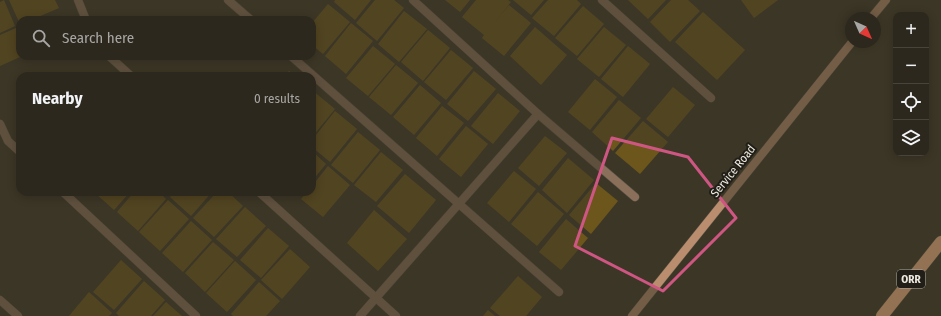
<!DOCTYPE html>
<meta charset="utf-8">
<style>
:root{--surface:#2d281d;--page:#39342a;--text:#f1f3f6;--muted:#a7a6a4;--line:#48443b}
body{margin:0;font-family:"Fira Sans Condensed",sans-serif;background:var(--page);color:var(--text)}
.controls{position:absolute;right:12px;top:12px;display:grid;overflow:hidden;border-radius:8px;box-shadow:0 2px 10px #0003}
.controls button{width:36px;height:36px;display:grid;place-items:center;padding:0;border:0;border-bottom:1px solid var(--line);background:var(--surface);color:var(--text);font:20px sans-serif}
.compass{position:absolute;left:845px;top:12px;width:36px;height:36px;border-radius:50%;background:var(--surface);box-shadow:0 2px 10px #0003;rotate:135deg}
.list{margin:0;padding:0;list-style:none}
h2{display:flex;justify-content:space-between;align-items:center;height:52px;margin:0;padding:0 16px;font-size:17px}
h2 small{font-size:13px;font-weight:400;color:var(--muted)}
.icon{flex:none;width:22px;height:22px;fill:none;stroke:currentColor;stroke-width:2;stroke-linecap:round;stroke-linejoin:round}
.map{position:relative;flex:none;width:941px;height:316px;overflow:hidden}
.search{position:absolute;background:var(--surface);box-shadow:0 2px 10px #0003;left:16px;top:16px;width:300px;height:44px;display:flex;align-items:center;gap:10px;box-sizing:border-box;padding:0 14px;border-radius:12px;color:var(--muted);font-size:15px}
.panel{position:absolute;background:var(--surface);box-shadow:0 2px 10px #0003;left:16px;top:72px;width:300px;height:124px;border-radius:12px}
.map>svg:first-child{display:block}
</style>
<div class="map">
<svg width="941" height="316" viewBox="0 0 941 316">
<rect width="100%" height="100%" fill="#3c3627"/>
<g fill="#6c561b">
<polygon points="4,0 15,26 0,33 0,2"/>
<polygon points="9,0 55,0 59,8 31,20 20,20 20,24"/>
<polygon points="335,0 371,0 355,20 334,2"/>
<polygon points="375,0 394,0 404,8 377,41 356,23"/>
<polygon points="445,0 470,0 460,12"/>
<polygon points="476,0 508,0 511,2 492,26 509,5 531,23 504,56 482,38 484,35 462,17"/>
<polygon points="513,0 544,0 531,15"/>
<polygon points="548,0 577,0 581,4 554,36 532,18"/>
<polygon points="628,0 666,0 648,19"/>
<polygon points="671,0 688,0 700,11 670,42 650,22"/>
<polygon points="741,0 778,0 754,18"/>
<polygon points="328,4 350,22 323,54 312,45 312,23"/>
<polygon points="583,6 604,24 577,56 555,38"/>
<polygon points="404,11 427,29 399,62 378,44"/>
<polygon points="703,12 745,50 717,80 675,42"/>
<polygon points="351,23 373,41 346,74 325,56"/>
<polygon points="535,27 567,55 541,85 510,56"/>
<polygon points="604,27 626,45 599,77 577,59"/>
<polygon points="16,28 20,38 20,57 0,66 0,35"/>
<polygon points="428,30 450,48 423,81 401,62"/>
<polygon points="373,46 395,64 368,96 346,78"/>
<polygon points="628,46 650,64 623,97 601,79"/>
<polygon points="451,50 473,68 446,100 424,82"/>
<polygon points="396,65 418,83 391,115 369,97"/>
<polygon points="289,71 296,76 285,76"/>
<polygon points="474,71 496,89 468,121 447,104"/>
<polygon points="595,79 617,97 590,130 568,112"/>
<polygon points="420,85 441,103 414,135 393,117"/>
<polygon points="673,87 695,105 668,137 646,119"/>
<polygon points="313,91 335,109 312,137 312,92"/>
<polygon points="498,93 520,111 493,144 471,126"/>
<polygon points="619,100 641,118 613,151 592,132"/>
<polygon points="442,106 464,123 437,156 416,138"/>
<polygon points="335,111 357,129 330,162 312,147 312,140"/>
<polygon points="643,121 668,142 640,174 615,153"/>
<polygon points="466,126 488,144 461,177 439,159"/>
<polygon points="358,132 380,150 353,183 331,165"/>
<polygon points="545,136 567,153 539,186 518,168"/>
<polygon points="312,151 326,164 312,181"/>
<polygon points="381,152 403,170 376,202 354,185"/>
<polygon points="568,158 594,180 567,213 542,190"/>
<polygon points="328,166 350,185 323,217 301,199 307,192 312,192 312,186"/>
<polygon points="514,171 536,189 509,222 487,203"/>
<polygon points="405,174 436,200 409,233 377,206"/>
<polygon points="596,183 618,201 591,234 569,215"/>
<polygon points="94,192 130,192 114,210"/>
<polygon points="134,192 159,192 166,199 138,231 117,212"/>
<polygon points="175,192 212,192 191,216 170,197"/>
<polygon points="217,192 228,192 243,206 214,237 193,218"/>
<polygon points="294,192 303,192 299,196"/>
<polygon points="538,192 564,214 537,246 511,224"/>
<polygon points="168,200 189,219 160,251 139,232"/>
<polygon points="245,207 266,226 237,257 216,239"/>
<polygon points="374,210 407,239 378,271 347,243"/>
<polygon points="566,219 588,238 561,270 539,252"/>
<polygon points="191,221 212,240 183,272 162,253"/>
<polygon points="268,228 289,246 261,278 240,260"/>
<polygon points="213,242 234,260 205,292 185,273"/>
<polygon points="290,249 310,267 282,299 261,280"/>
<polygon points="121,260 142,279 114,310 93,292"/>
<polygon points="235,261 256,280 227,312 206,293"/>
<polygon points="518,276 542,297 526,316 500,316 490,308"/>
<polygon points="144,281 165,300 151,316 119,316 116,313"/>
<polygon points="259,282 280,301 266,316 233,316 231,314"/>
<polygon points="89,292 112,313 109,316 69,316"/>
<polygon points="166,302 182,316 153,316"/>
<polygon points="488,310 495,316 483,316"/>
</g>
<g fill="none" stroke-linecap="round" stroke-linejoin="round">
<defs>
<g id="street">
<polyline points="78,0 86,20"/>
<polyline points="228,0 251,20"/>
<polyline points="413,0 538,114 635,197"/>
<polyline points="602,0 711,98"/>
<polyline points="109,56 131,76"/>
<polyline points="291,56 559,292"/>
<polyline points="0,124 8,141 20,152"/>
<polyline points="63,192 196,316"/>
<polyline points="259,192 396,316"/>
<polyline points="0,300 18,316"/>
<polyline points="360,316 538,114"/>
</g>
<g id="secondary">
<polyline points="871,18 886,0"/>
<polyline points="632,316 852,42"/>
</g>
<polyline id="highway" points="882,316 941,242"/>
</defs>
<use href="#street" stroke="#585244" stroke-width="9"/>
<use href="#secondary" stroke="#585244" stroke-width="9"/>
<use href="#highway" stroke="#585244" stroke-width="13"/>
<use href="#street" stroke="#8a6f5b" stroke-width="8"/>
<use href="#secondary" stroke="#b98d6e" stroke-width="8"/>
<use href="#highway" stroke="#fdba89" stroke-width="12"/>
</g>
<path d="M0 0H941V316H0ZM612 138 688 157 736 218 663 291 575 246Z" fill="#3c3627" fill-opacity=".55" fill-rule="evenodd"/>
<path fill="none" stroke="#cf5683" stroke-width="3" stroke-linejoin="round" d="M612 138 688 157 736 218 663 291 575 246Z"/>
<g text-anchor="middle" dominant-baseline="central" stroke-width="4" stroke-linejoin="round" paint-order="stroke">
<rect fill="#201e17" stroke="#afaba3" stroke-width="1" x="897" y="270" width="28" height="18" rx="3"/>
<g font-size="11" font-weight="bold" fill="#ece8df">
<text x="911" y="279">ORR</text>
</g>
<g font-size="12" fill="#ece8df" stroke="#201e17">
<text transform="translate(733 171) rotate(-51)">Service Road</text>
</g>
</g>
</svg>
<div class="controls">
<button>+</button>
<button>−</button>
<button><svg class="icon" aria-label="locate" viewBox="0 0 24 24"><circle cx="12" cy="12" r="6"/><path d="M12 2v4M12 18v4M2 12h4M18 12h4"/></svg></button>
<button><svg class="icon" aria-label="layers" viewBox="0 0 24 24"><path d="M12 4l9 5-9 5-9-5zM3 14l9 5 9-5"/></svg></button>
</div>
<svg class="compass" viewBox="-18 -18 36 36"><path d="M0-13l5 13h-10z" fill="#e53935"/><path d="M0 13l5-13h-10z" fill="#a7a6a4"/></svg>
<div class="search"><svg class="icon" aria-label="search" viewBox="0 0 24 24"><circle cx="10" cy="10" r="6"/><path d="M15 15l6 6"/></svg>Search here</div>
<section class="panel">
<h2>Nearby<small>0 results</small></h2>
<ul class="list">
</ul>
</section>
</div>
